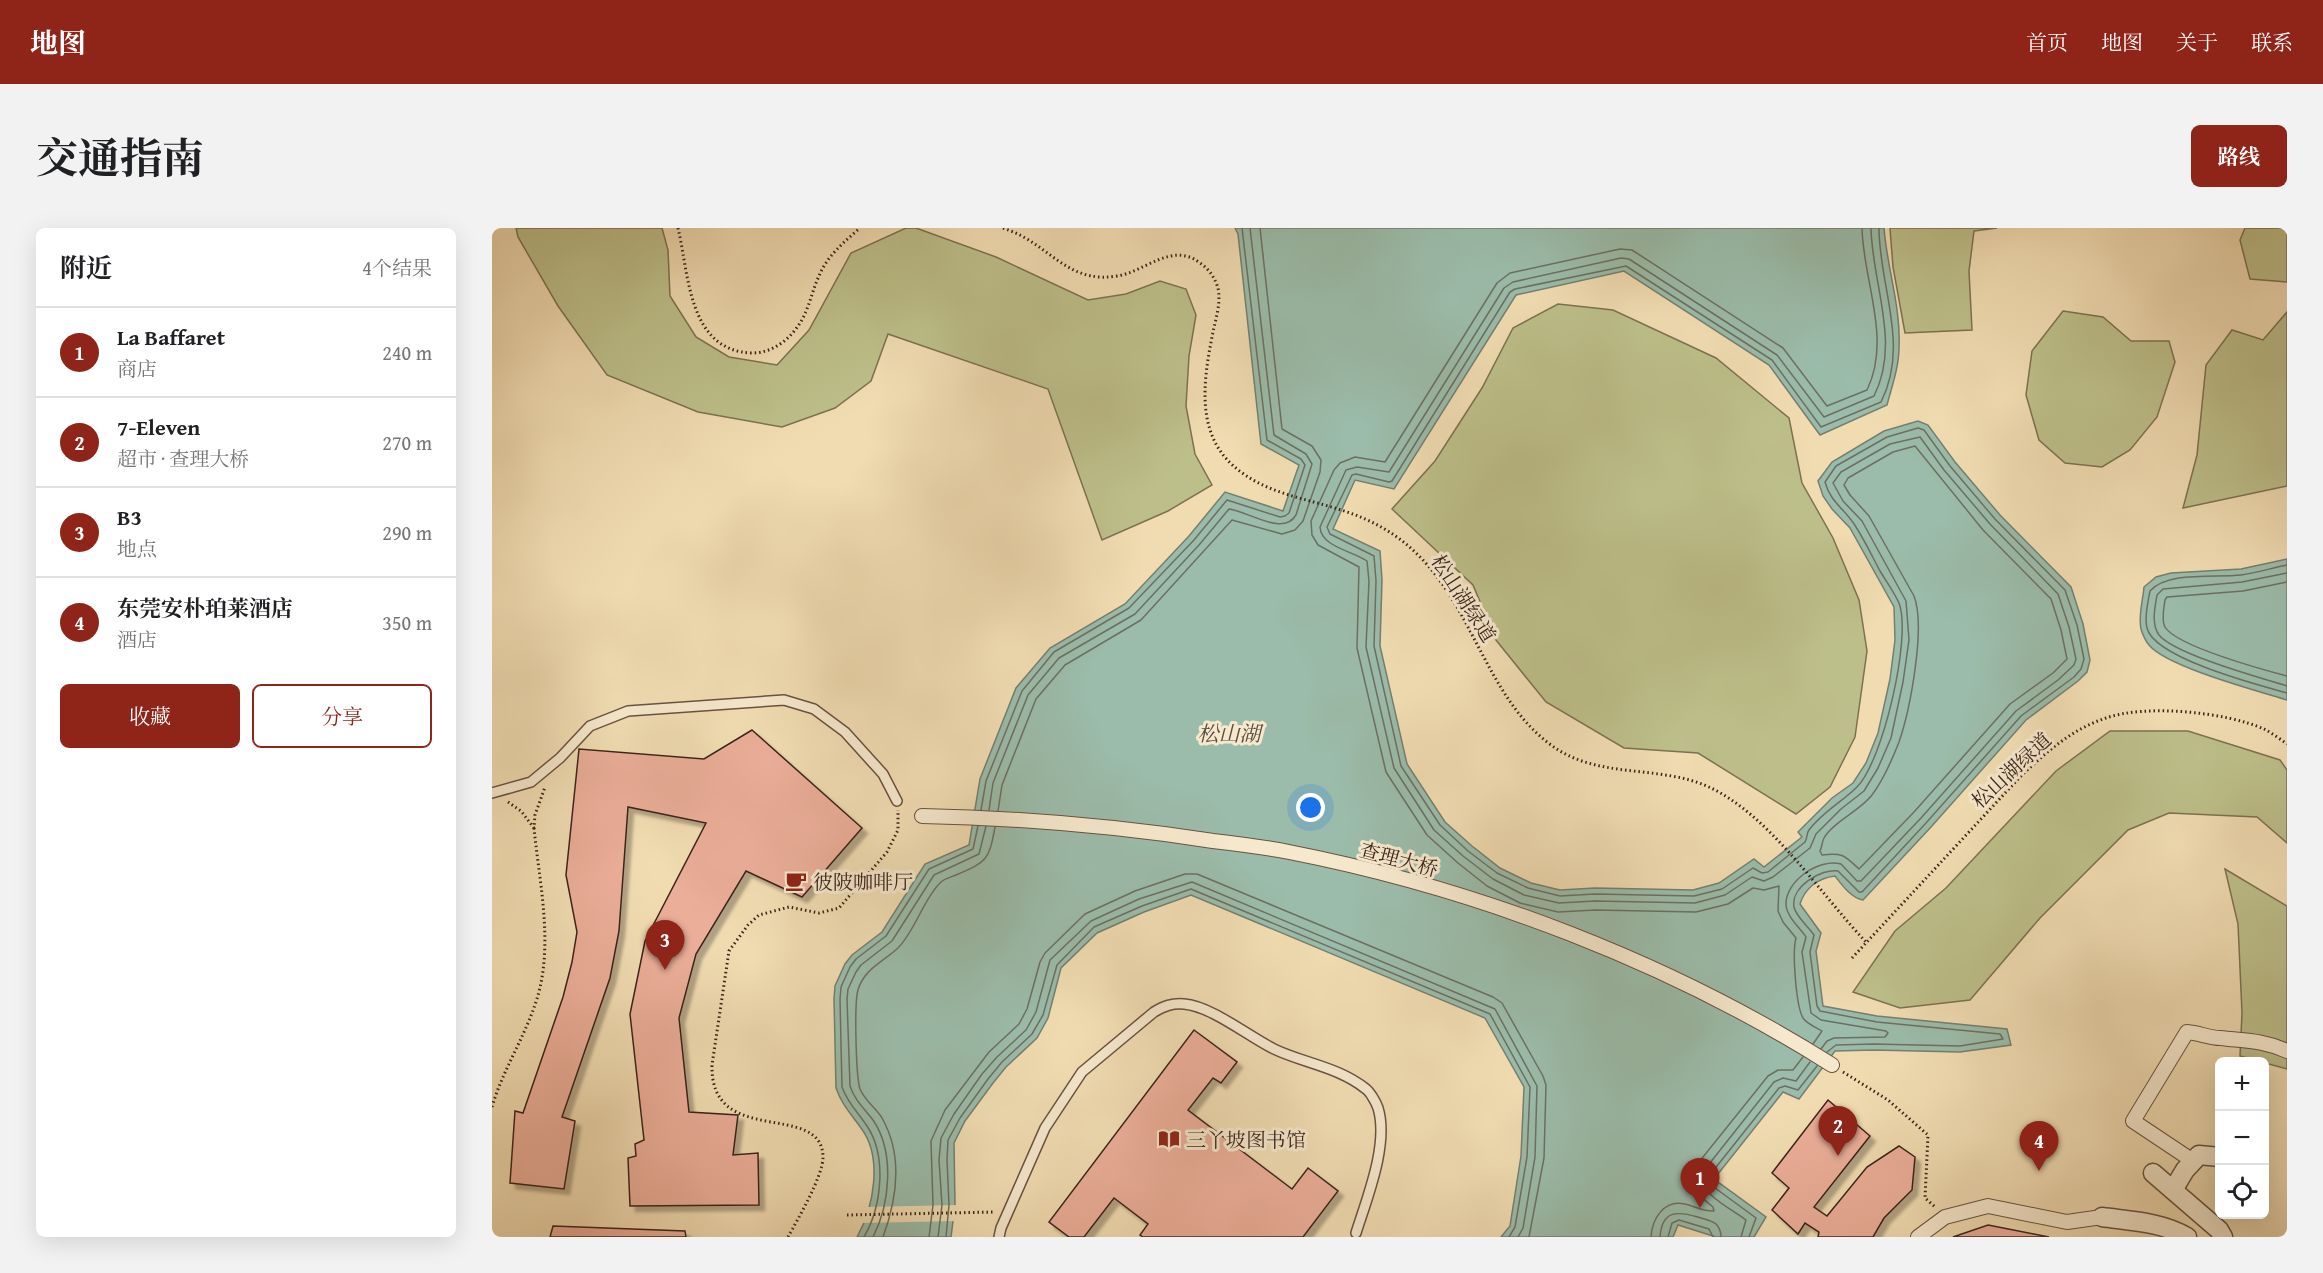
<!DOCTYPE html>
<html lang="zh">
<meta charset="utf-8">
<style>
:root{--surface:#fff;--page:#f2f2f2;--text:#202124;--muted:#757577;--line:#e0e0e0;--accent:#8f2418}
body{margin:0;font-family:"Gentium Book Plus","Noto Serif SC",serif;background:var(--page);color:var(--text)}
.controls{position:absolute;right:18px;bottom:18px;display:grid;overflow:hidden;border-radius:9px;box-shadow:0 6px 24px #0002}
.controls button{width:54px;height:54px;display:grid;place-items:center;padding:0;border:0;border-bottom:2px solid var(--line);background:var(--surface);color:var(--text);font:30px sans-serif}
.you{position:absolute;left:819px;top:580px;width:21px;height:21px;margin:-15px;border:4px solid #fff;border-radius:50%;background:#1a73e8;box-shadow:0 0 0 9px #1a73e833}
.badge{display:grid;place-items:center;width:39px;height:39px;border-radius:50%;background:var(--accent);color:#fff;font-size:20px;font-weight:700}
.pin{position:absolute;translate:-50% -50px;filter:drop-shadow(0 2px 3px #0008)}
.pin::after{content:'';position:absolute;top:32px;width:21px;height:18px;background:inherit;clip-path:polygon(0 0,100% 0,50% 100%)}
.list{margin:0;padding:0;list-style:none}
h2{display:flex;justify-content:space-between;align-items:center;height:78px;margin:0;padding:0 24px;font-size:26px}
h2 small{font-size:20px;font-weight:400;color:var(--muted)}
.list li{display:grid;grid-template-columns:39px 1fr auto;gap:18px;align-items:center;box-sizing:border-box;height:90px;padding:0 24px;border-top:2px solid var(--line)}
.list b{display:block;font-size:22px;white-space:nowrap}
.list p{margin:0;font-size:20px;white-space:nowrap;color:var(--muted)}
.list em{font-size:20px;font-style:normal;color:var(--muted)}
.actions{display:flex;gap:12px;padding:18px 24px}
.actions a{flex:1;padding:14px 0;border:2px solid var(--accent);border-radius:9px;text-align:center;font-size:21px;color:var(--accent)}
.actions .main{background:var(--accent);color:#fff}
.icon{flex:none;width:33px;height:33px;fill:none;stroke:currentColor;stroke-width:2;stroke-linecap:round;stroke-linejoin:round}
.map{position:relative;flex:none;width:1795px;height:1009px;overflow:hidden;border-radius:9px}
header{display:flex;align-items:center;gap:36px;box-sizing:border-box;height:84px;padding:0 30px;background:var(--accent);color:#fff}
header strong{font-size:28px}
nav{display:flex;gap:33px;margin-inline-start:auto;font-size:21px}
.intro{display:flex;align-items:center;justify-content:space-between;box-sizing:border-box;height:144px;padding:0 36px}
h1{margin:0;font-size:42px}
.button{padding:15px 27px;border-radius:9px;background:var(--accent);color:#fff;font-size:21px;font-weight:700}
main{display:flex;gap:36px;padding:0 36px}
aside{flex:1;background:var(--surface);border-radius:9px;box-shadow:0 6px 24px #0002}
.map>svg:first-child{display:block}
</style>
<header>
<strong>地图</strong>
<nav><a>首页</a><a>地图</a><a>关于</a><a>联系</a></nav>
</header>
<div class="intro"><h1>交通指南</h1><a class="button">路线</a></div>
<main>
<aside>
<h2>附近<small>4个结果</small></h2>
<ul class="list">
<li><span class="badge">1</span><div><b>La Baffaret</b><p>商店</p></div><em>240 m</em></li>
<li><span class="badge">2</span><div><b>7-Eleven</b><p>超市 · 查理大桥</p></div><em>270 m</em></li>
<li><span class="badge">3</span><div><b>B3</b><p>地点</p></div><em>290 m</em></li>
<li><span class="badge">4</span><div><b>东莞安朴珀莱酒店</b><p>酒店</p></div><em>350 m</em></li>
</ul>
<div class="actions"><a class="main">收藏</a><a>分享</a></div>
</aside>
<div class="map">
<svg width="1795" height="1009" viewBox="0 0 1795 1009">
<defs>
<filter id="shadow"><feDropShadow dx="5.5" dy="5.5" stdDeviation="1.5" flood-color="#0004"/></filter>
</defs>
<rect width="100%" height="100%" fill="#f1dcb2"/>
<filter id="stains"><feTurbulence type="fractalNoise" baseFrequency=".00333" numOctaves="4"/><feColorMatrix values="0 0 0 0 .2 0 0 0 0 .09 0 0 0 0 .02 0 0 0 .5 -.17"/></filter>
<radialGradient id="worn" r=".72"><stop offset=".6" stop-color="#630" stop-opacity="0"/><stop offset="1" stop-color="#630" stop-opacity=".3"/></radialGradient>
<g fill="#bdbf8a" stroke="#7c7252" stroke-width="1.5">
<polygon points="24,0 170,0 176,22 178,68 204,109 237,129 285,137 317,102 359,25 414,0 424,0 504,29 596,72 634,66 668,53 694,61 704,87 697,128 694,178 703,226 720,257 676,283 610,312 556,161 396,106 379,153 343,180 290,199 206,184 115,147 66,78 26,9"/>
<polygon points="1398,0 1505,0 1482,3 1477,43 1480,102 1413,105 1401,39"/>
<polygon points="1753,0 1795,0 1795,54 1758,51 1748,12"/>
<polygon points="1066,76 1121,82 1224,130 1297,190 1310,255 1341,310 1367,372 1375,423 1363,509 1338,559 1304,586 1206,525 1132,520 1054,474 1004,412 981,357 900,281 943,233 990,160 1021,100"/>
<polygon points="1571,83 1611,89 1639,113 1677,113 1683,134 1665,189 1638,222 1610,239 1573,235 1547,212 1534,167 1540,123"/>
<polygon points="1795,84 1795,258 1691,280 1705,227 1714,137 1740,102 1771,112"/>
<polygon points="1618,503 1696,503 1788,532 1795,542 1795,615 1765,589 1677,585 1636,602 1548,690 1478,772 1408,780 1361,764 1403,703 1454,660 1564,543"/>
<polygon points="1733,641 1795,678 1795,841 1748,828 1750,785 1746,696"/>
</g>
<g fill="#9bbcaa" stroke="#757f71" stroke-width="1.5">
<path d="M743 0H1392C1395 40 1409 79 1407 119 1407 139 1400 158 1395 177L1328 207 1277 137 1132 43 1024 67 902 261 863 252 841 301 888 323 890 352 888 418 915 536 953 594 980 618 1008 640 1039 655 1068 662 1103 660 1201 662 1227 655 1262 631 1272 639 1310 609 1306 604 1340 570 1361 555 1374 535 1386 505 1398 451 1403 412 1402 379 1358 300 1340 281 1331 268 1326 253 1340 234 1392 203 1426 193 1436 197 1463 234 1508 287 1579 359 1591 396 1598 432 1595 444 1586 453 1534 492 1439 599 1371 672C1359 670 1350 657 1343 648 1326 650 1313 660 1308 676L1329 705 1324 723 1331 778 1385 788 1515 801 1519 817 1468 824 1382 822 1343 823 1307 871 1291 864 1222 951 1274 989 1262 1009H1224L1186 997 1181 1009H1009L1018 998 1029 928 1032 859 993 790 699 667 652 684 605 705 569 740 556 790 545 810 514 839 501 855 473 893 462 915 463 977 459 1009H365C382 979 391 929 369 900 359 886 350 877 344 860L342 771 343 758 353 736 360 727 390 704 433 636 477 617 488 551 524 460 558 420 633 376 697 308 733 264 791 283 807 237 769 216 746 6Z"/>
<path d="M1795 331V472C1766 463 1675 439 1657 417 1654 414 1650 405 1649 401 1646 388 1651 372 1652 359L1664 349 1679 345 1749 341Z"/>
</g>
<polygon fill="#f1dcb2" points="466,977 465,993 369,995 374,979"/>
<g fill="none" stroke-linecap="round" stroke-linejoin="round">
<g stroke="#6c7062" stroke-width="1.5">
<path d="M1423 218 1491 302 1559 371 1569 402 1575 431 1561 445 1518 476 1422 584 1367 641C1353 628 1351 624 1330 627L1328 623C1330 619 1330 614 1332 610 1341 594 1369 582 1380 567 1392 551 1400 532 1407 514 1418 482 1434 399 1422 368L1377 288 1358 267 1352 257 1356 250 1401 224Z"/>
<path d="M1795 337C1780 340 1764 345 1749 347 1723 350 1676 343 1658 363 1656 374 1652 389 1655 400 1662 430 1766 457 1795 465"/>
<path d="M1795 345 1750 354 1671 361 1665 367C1663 379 1659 396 1667 407 1682 426 1769 450 1795 458"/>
<path d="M1795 354 1751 363 1675 369 1673 372C1672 380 1669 392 1673 399 1684 418 1772 442 1795 448"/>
<polyline points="489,582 494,553 530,463 562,424 637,380 702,312 735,272 788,289 793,288 797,285 813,237 809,231 775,212 750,0"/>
<path d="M497 582 501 555 536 467 567 430 643 386 707 317 737 281C756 283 791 309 804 287L820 236 814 226 782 207 758 0"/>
<polyline points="506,583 510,557 544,471 573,437 649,392 740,292 790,306 803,302 811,293 828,244 829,232 820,218 790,201 768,0"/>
<path d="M1321 816 1330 803C1324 799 1316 797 1311 790 1304 778 1300 724 1304 710L1291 694 1286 683 1287 658 1272 662 1261 660 1236 676 1204 684 1103 682 1066 684 1028 675 995 658 966 635 935 607 894 544 865 420 867 339 826 317 820 307 819 293 842 242 848 235 863 229 893 234 1005 55 1018 45 1128 21 1140 22 1291 120 1335 178 1375 162C1400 111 1371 53 1370 0"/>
<path d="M1329 821 1335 813 1342 810 1393 809 1396 805 1394 803 1329 792 1319 785 1310 724 1314 709C1308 700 1295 689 1294 677 1293 653 1327 630 1349 636L1365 653H1369L1429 590 1524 483 1566 452 1582 437 1584 431 1577 399 1566 366 1498 296 1452 242 1428 209 1398 216 1349 244 1341 255 1351 273 1370 293 1414 373 1417 412 1411 454 1399 510 1386 540 1372 563 1349 581 1324 606 1318 620 1281 649 1272 653 1260 649 1233 667 1203 675 1103 673 1067 675 1032 667 1001 651 971 628 942 602 902 540 874 419 877 353 875 333C861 323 829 319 828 299L854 242 865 239 897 244 1012 60 1021 54 1129 30 1137 31 1285 127 1332 189 1382 168C1409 115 1380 56 1379 0"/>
<path d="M1335 824 1344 817 1382 816 1468 818 1511 811 1508 806 1385 794 1328 783 1325 778 1318 724 1322 707C1317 699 1304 689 1302 679 1298 659 1330 640 1346 643L1367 664H1370L1434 595 1529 488 1582 449 1589 441 1592 431 1585 397 1573 362 1503 291 1458 238 1432 202 1426 200 1395 209 1344 238 1333 254C1338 274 1354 282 1364 299 1373 313 1380 328 1388 343 1394 353 1402 364 1407 375 1420 408 1391 533 1365 559 1350 574 1330 584 1317 602 1314 606 1316 609 1313 614L1276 644 1270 645 1261 640 1230 661 1202 668 1103 666 1068 668 1036 660 1005 645 976 623 948 597 909 538 882 418 884 353 882 328 838 306 835 299 860 247 864 246 897 254 900 253 1018 64 1023 61 1134 38 1280 132 1329 199 1389 174C1418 116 1387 59 1387 0"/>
<path d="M372 1009C390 978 395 928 375 898 366 884 356 876 350 859L348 771 349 759 358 739 364 731 394 708 437 641 481 621 486 598"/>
<path d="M381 1009C398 976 403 924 381 892 372 880 363 873 358 858L355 771 356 761 364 744 369 737 400 713 442 647 487 626 494 598"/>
<path d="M391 1009C405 971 411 927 390 890 384 880 373 873 368 861 364 849 362 775 366 762 372 741 391 734 406 720 423 703 431 672 448 655 451 651 459 649 464 647 495 634 497 632 503 599"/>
<polyline points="437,1009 441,977 439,913 453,882 497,824 527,796 535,781 548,734 553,725 593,686 643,663 693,646 705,646 1001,769 1010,775 1051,848 1054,857 1052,930 1037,1009"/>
<polyline points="446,1009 450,977 447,932 449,910 462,886 490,846 505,829 534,802 544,784 558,732 599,693 647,671 700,654 1003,781 1045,858 1043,929 1031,1000 1026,1009"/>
<polyline points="454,1009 457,977 455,932 456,912 468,890 496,851 510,834 540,806 551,787 565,737 602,699 650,678 699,661 998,786 1038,859 1035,929 1023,999 1017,1009"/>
<path d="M1159 1009C1160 991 1172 971 1193 976 1202 978 1212 984 1222 983L1221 979C1207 968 1195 958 1203 939L1276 848 1286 842H1301L1311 829"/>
<path d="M1168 1009C1170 982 1185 983 1206 989 1211 991 1219 992 1224 996 1228 1000 1229 1004 1229 1009"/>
<polyline points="1176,1009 1180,995 1187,992 1217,1001 1221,1009"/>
<path d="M1249 1009 1254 992C1240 981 1205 965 1210 945L1282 854 1291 850 1304 853 1318 834"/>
<polyline points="1257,1009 1264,990 1219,957 1217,948 1287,860 1293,858 1306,862 1325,838"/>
</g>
</g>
<g fill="#ebae99" stroke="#3c241b" stroke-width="1.5" filter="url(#shadow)">
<polygon points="260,502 370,600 310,669 254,643 204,726 187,790 197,884 246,887 241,927 266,925 267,977 138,978 136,930 144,928 143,916 152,912 138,786 153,713 214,595 136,579 127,703 118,750 70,889 83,893 72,961 18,955 23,883 31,885 71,769 80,734 85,704 74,647 87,521 212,531"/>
<polygon points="702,802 745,834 729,855 721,850 696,882 800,961 816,940 846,963 811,1009 651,1009 648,1007 656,996 622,970 592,1009 577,1009 557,994"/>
<polygon points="1336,872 1378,908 1322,979 1335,988 1375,939 1407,918 1423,929 1420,962 1392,990 1381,1009 1326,1009 1327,1004 1313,995 1306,1006 1280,982 1297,960 1280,945"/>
<polygon points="1496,997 1557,1009 1461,1009"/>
<polygon points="61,998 193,1003 194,1009 58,1009"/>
</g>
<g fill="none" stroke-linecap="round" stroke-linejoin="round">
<defs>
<g id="service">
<polyline points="0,565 39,554 68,530 98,498 136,483 292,472 322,481 353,504 391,546 405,573"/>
<path d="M507 1009 509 1000 553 900 590 844 662 784C672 778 680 775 692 776 719 778 756 808 782 821 811 835 847 839 874 861 878 864 884 874 886 880 897 916 875 970 864 1005"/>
</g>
<g id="pedestrian">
<path d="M430 588C528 590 624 598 721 613 747 616 772 619 797 624 986 661 1177 734 1340 837"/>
<path d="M1701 933 1641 893 1695 804C1707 805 1718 810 1728 810 1754 813 1770 812 1795 823"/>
<polyline points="1426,1009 1453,989 1496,978 1575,994 1610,989"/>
</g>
<g id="minor">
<polyline points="1661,945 1727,1002 1731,1009"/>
<polyline points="1681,962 1693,942 1707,927 1728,929"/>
<path d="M1610 989C1639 993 1670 994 1695 1009"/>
</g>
</defs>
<use href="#service" stroke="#695241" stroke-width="12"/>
<use href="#pedestrian" stroke="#695241" stroke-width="16"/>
<use href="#minor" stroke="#695241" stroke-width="21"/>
<g stroke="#3c241b" stroke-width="3" stroke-dasharray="1.5 3" stroke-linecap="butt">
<path d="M186 0C197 46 196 123 260 125 281 125 298 111 308 95 317 81 320 63 327 48 335 28 352 14 368 0"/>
<path d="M511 0C519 3 527 6 535 11 565 29 584 55 625 48 653 44 680 13 708 35 717 41 723 50 726 60 729 75 724 90 721 104 711 154 702 210 749 244 778 266 816 271 849 282 878 291 904 305 925 326 982 381 995 470 1059 517 1106 552 1167 536 1217 559 1279 588 1328 666 1375 715"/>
<polyline points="16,574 29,583 42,600 43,587 53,559"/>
<path d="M1360 730 1528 549C1553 525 1580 501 1614 490 1654 476 1734 484 1772 501 1780 505 1788 511 1795 516"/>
<polyline points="1351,844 1396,872 1436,907 1433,970 1443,979"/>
<path d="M0 879C12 837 40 799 49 755 59 704 47 651 42 600"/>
<polyline points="355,987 503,984"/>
<path d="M296 1009C306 991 331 948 331 929 330 872 218 921 220 837L237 723 256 697 267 687 297 679 327 685 347 680 395 624 406 602V582"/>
</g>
<use href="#service" stroke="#f6e8cd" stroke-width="9"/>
<use href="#pedestrian" stroke="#f6e8cd" stroke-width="14"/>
<use href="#minor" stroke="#f6e8cd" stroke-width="18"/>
</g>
<defs>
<symbol id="cafe-bare" viewBox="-9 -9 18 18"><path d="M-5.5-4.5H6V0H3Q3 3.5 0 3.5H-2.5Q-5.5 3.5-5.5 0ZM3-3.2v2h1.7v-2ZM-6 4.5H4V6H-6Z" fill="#8f2418" stroke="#f6e8cd" stroke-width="2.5" paint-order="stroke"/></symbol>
<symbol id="library-bare" viewBox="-9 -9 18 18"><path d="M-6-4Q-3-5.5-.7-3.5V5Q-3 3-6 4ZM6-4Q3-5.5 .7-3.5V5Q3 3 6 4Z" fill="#8f2418" stroke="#f6e8cd" stroke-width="2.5" paint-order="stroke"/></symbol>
</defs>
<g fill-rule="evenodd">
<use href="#cafe-bare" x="289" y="638" width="30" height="30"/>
<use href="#library-bare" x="662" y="896" width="30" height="30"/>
</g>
<g text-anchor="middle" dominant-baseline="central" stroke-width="6" stroke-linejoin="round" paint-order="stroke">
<g font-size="20" fill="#3c241b" stroke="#f6e8cd">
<text transform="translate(972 370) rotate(57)">松山湖绿道</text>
<text transform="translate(1519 542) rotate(-43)">松山湖绿道</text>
<text transform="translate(907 631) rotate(15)">查理大桥</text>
</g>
<g font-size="20" fill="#3c241b" stroke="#f6e8cd" text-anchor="start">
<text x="321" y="653">彼陂咖啡厅</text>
<text x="694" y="911">三丫坡图书馆</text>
</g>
<g font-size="21" font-style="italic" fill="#544a3f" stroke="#f6e8cd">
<text x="737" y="505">松山湖</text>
</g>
</g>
<rect width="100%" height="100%" filter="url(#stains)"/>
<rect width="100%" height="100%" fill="url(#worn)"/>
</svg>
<div class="controls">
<button>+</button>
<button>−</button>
<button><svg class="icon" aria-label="locate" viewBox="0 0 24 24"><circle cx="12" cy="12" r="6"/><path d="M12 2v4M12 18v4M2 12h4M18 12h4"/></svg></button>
</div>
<div class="you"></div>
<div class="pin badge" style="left:1208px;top:980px">1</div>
<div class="pin badge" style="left:1346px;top:928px">2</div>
<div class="pin badge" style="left:173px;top:742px">3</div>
<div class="pin badge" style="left:1547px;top:943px">4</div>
</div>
</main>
